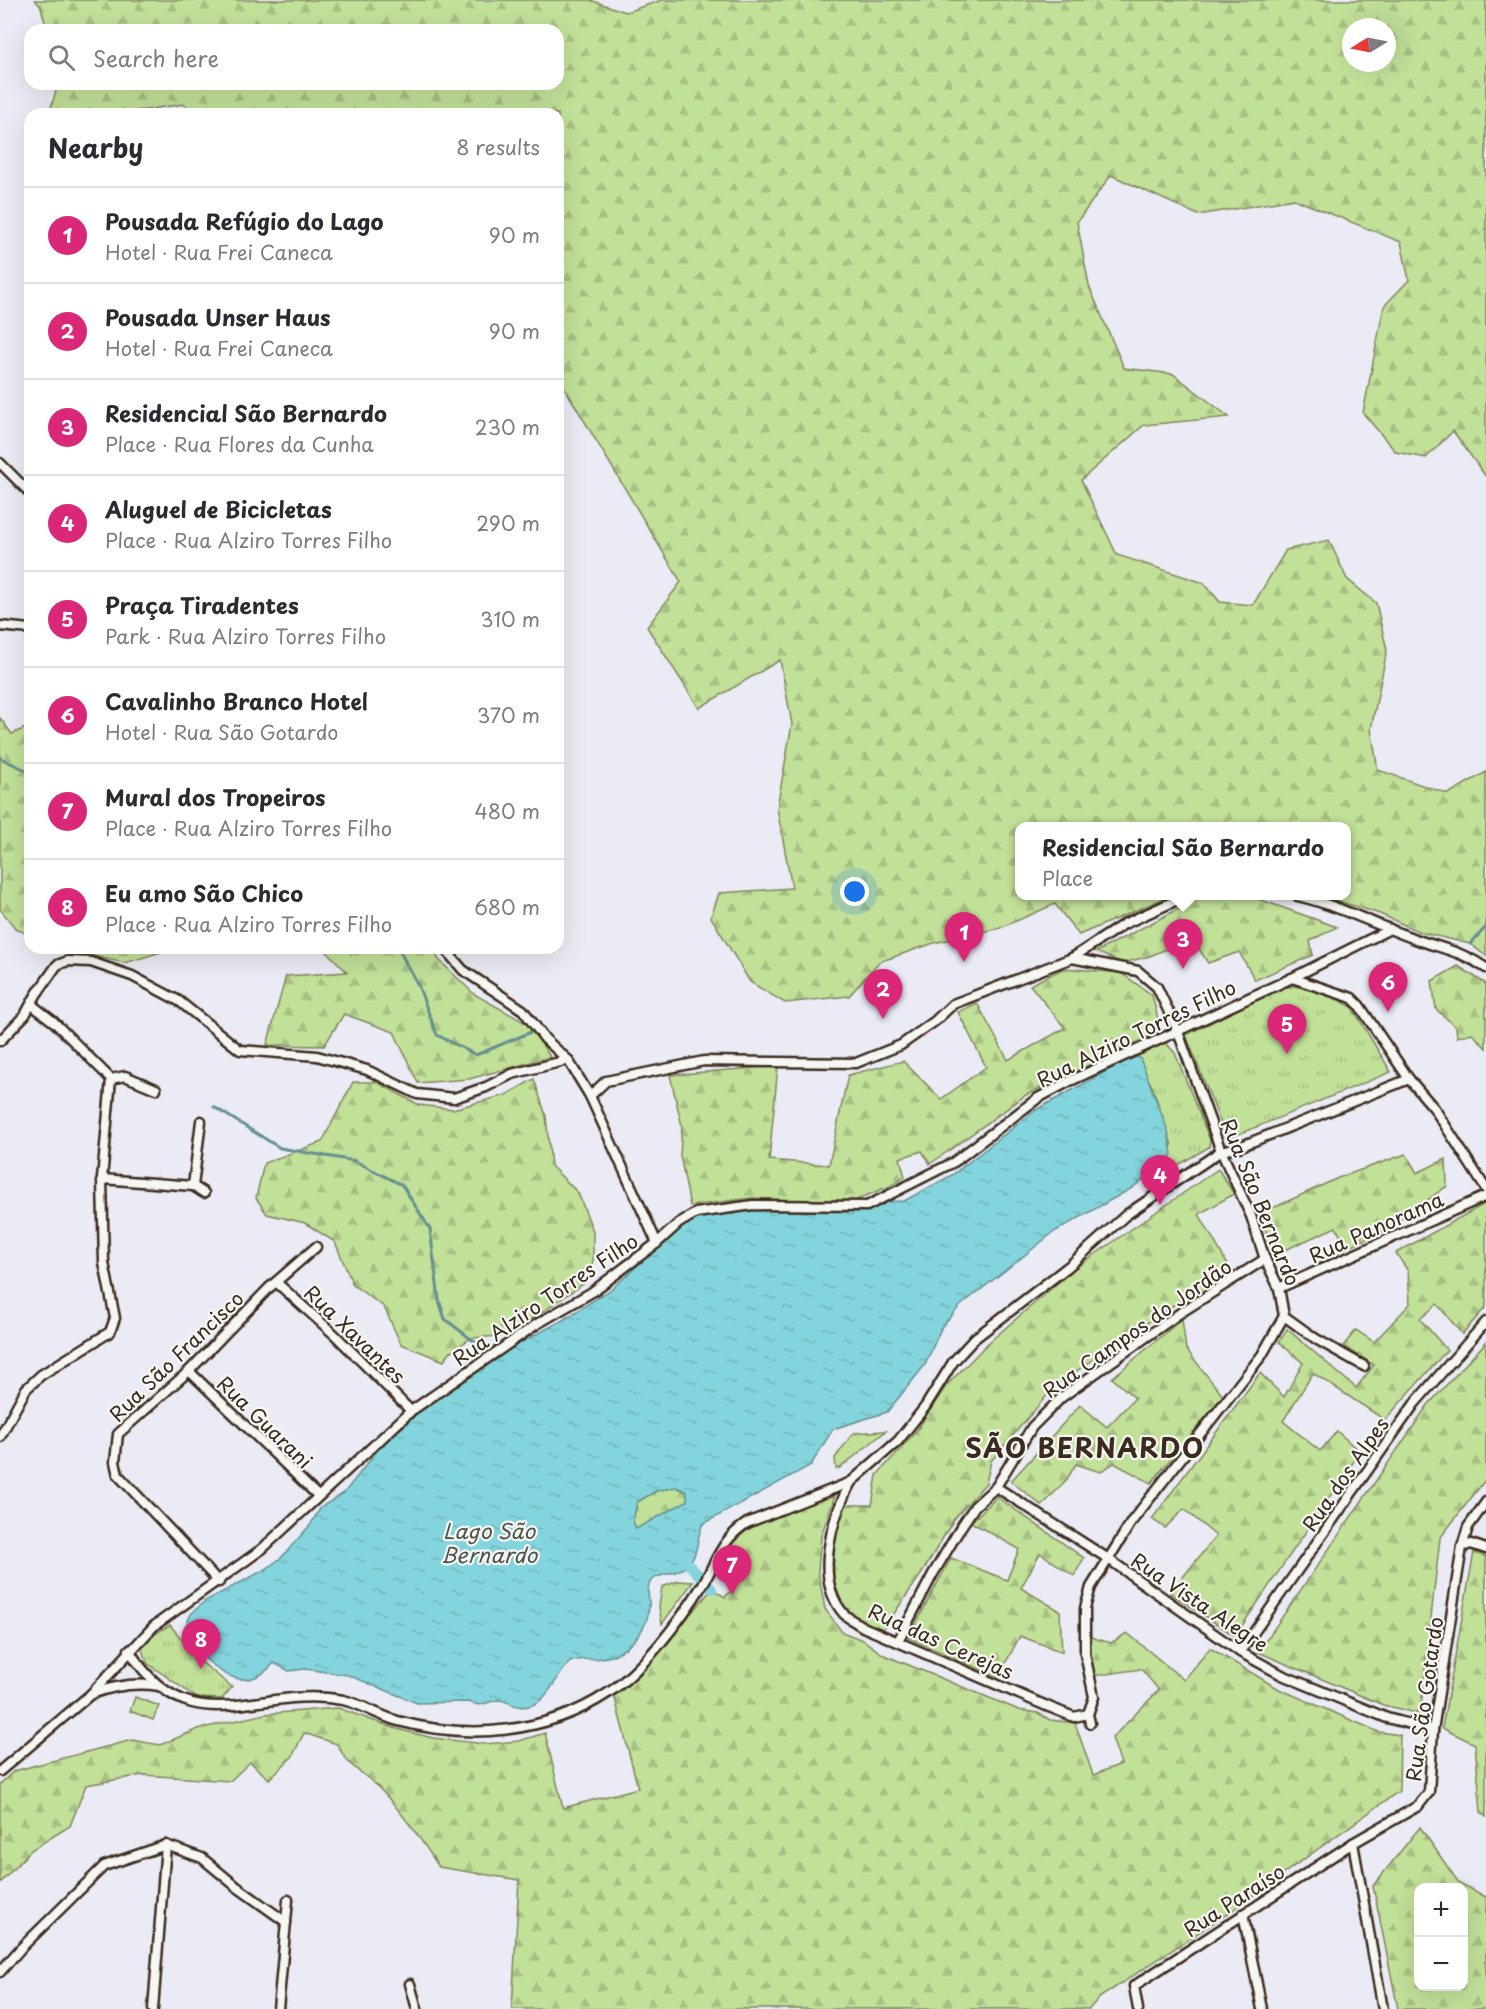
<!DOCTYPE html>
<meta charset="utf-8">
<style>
:root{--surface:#fff;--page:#f7f7f7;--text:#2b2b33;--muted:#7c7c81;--line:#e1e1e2;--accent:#db2777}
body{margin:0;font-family:"Playpen Sans",sans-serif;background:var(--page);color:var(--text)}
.controls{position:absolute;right:18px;bottom:18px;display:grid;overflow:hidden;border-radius:12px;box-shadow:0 6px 24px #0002}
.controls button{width:54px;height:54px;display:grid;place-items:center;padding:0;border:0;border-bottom:2px solid var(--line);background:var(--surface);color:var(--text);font:30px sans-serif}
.compass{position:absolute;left:1342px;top:18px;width:54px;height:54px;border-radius:50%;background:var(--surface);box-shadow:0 6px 24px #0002;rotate:260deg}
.you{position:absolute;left:855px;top:892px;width:21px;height:21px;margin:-15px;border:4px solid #fff;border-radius:50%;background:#1a73e8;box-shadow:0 0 0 9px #1a73e833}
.badge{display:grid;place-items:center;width:39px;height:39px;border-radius:50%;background:var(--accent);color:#fff;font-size:20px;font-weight:700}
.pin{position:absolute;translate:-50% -50px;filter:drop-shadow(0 2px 3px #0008)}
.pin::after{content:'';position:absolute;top:32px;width:21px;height:18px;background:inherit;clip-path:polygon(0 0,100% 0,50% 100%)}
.popup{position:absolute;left:1015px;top:822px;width:336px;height:78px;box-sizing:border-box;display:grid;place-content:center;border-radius:12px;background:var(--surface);filter:drop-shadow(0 2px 4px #0005);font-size:20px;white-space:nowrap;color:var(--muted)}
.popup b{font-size:22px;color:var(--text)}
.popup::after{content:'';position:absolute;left:50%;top:100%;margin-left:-12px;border:12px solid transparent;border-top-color:var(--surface)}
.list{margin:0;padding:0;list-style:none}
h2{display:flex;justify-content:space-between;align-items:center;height:78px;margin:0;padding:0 24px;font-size:26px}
h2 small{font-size:20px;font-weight:400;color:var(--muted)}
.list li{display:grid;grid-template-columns:39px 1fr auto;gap:18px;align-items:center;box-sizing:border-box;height:96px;padding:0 24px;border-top:2px solid var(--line)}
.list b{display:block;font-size:22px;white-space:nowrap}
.list p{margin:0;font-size:20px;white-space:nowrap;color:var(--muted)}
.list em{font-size:20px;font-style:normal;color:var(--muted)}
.icon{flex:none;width:33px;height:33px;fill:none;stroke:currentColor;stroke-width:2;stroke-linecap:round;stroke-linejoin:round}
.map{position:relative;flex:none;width:1486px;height:2009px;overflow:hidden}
.search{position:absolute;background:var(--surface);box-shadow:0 6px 24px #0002;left:24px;top:24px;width:540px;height:66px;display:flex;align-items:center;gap:15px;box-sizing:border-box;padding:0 21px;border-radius:18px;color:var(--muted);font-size:22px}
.panel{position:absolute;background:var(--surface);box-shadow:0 6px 24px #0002;left:24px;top:108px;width:540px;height:846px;border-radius:18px}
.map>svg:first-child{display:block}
</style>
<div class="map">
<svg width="1486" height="2009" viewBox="0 0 1486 2009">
<defs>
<pattern id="forest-firs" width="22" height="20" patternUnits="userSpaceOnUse" patternTransform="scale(1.5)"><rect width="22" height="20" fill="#c1e098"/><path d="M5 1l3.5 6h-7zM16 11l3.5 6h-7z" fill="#a7c083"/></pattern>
<pattern id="park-tufts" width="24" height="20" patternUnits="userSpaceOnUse" patternTransform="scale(1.5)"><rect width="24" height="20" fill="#c1e098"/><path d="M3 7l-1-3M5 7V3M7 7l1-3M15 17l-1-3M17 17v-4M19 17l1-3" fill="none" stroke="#a7c083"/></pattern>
<pattern id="water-ripples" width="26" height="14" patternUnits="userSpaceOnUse" patternTransform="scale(1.5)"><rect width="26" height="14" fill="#83d4dc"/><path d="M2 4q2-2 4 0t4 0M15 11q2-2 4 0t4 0" fill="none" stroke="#72b6bc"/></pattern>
</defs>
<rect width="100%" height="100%" fill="#ebebf5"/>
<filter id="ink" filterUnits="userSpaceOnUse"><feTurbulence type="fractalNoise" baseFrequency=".0167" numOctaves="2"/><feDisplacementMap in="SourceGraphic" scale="12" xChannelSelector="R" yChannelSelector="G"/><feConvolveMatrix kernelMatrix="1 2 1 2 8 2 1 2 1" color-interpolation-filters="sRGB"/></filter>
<g filter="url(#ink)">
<polygon fill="#c1e098" stroke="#7e855b" stroke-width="1.5" points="135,1697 159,1706 153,1720 130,1711"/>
<g fill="url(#forest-firs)" stroke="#7e855b" stroke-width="1.5" fill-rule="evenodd">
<path d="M35 0H590L626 12 662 0H1486V477L1453 431 1426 458 1396 452 1363 413 1384 306 1409 280 1401 242 1294 199 1198 215 1111 175 1077 222 1089 286 1124 368 1173 374 1229 417 1144 425 1081 480 1117 555 1204 583 1220 602 1253 605 1286 550 1329 540 1347 579 1376 603 1387 650 1371 729 1378 770 1448 794 1486 772V956L1470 944 1420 932 1380 914 1322 896H1346V826H1020V896H1169L1079 935 1055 904 1000 928 934 943 879 962 849 996 785 1003 750 982 711 917 719 893 792 888 777 808 792 724 780 660 699 708 647 627 681 582 558 377V114H196L183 104 118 114H49L58 84H558V30H47L41 7ZM1351 27H1387V63H1351Z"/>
<polygon points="0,718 12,734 30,726 30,935 16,929 0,909"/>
<polygon points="1203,896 1250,896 1337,927 1310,941 1313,955 1255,980 1239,952 1208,963 1192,938 1150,956 1123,963 1096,952"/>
<polygon points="56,948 174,948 125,963"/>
<polygon points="323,948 433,948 439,960 474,994 524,1022 533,1030 550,1057 469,1079 418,1083 394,1032 344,1014 324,1046 267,1045 286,976 347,972"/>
<polygon points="1458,966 1486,984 1486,1048 1472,1033 1457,1037 1456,1027 1436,1009 1432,981"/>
<path d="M1064 968 1121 973 1152 995 1161 1031 1026 1095 930 1164 922 1151 900 1158 905 1177C888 1190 869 1192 852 1203L752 1198 690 1206 680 1155 682 1126 670 1075 778 1066 769 1160 829 1165 848 1075 903 1061 941 1099 986 1067 958 1012 977 1003 1008 1060 1065 1028 1030 985Z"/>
<polygon points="534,1079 546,1116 551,1166 578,1193 593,1231 593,1261 586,1282 535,1317 501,1336 471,1338 449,1353 444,1361 401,1344 384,1307 353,1285 335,1242 305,1223 267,1214 256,1198 264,1163 322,1142 353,1082 377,1082 419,1105 453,1109 506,1095"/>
<polygon points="1406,1154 1417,1173 1446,1159 1447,1186 1384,1231 1346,1248 1336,1227 1274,1255 1260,1214 1338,1178"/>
<path d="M1218 1169 1234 1194 1199 1214 1234 1276 1174 1305 1056 1385 991 1461 986 1483 954 1519 922 1573 882 1631C871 1626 859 1622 849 1614 823 1591 836 1534 842 1505H872L877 1475 917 1430 946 1386 988 1343 1074 1269Z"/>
<polygon points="1486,1203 1486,1307 1462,1334 1437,1304 1420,1319 1447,1350 1385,1420 1313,1373 1283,1421 1320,1451 1337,1431 1360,1452 1235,1636 1170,1593 1216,1536 1184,1509 1165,1528 1152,1519 1260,1373 1284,1397 1303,1363 1279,1342 1287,1329 1356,1388 1374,1365 1343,1346 1356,1330 1374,1342 1410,1304 1408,1271 1396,1253"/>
<polygon points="1182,1319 1186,1349 1223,1396 1151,1483 1114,1463 1100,1472 1076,1464 1067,1479 1042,1506 1011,1481 1080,1405 1107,1427 1135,1398 1112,1378"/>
<polygon points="1486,1342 1486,1479 1440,1538 1420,1714 1383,1705 1258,1652 1428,1405"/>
<polygon points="676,1487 687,1492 688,1501 636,1529 633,1521 637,1502 656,1491"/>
<path d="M835 1496 821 1536 818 1571 825 1609 842 1632 863 1640 884 1655 1019 1710 1038 1713 1050 1720 1075 1723 1093 1775 1121 1764 1112 1738 1159 1690 1141 1669 1093 1676 1090 1637 1111 1643 1127 1633 1184 1680 1210 1648 1279 1689 1379 1732 1400 1735 1399 1791 1230 1912 1099 1998 1089 2009H512L519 1880 439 1867C421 1839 402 1812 379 1788 360 1768 351 1772 337 1744L304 1733 292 1757 269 1779 250 1762 230 1781 143 1775 86 1785 70 1826 31 1850 0 1883V1784L14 1771 132 1740 160 1745 198 1729 265 1714 338 1708 397 1729 433 1738 485 1744 519 1741 545 1733 563 1808 638 1788 614 1695 636 1676 712 1589 725 1597 735 1586 727 1571 718 1564C737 1521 794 1509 835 1496Z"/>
<polygon points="997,1497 1084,1558 1074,1576 1040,1553 1021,1588 1060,1611 1062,1652 1020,1636 998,1677 908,1638 951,1558 1007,1580 1019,1549 971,1522"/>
<polygon points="1474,1552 1486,1557 1486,1817 1481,1812 1475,1744 1442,1728"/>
<path d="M1420 1827 1458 1882 1486 1897V2009H1398L1373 1886ZM1418 1888H1464V1986H1418Z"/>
</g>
<g fill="url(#park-tufts)" stroke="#7e855b" stroke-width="1.5">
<polygon points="1295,986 1328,994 1352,1007 1391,1072 1227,1139 1186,1035 1280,988"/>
<polygon points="1164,1041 1175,1053 1210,1140 1209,1147 1166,1172 1159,1163 1172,1145 1152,1086 1140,1067 1135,1054"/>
<polygon points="886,1431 840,1468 836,1469 835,1458 853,1433"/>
<polygon points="678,1581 693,1582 662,1624 659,1607 662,1587"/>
<path d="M170 1625 200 1661 232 1687 222 1699 197 1698 147 1663 142 1650C148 1637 158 1632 170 1625Z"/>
</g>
<path fill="url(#water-ripples)" stroke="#669090" stroke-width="1.5" fill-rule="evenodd" d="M1134 1056 1140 1058 1168 1131 1172 1154 1169 1159 1132 1188 1054 1232 960 1306 942 1326 925 1365 887 1412 833 1429 811 1465 703 1524C694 1541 702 1560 678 1571 670 1574 659 1574 652 1580 645 1586 650 1599 649 1607 648 1631 626 1655 602 1658 592 1660 581 1658 570 1662 554 1677 546 1712 517 1706 510 1704 505 1700 498 1700L479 1705 468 1702 417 1703 348 1675 305 1669 289 1671 274 1663C242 1701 208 1664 186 1637L183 1631 191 1614 205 1601 266 1569 282 1557 311 1524 321 1507 344 1493 388 1437 407 1424 428 1402 489 1360 563 1320 610 1290 633 1270 652 1244 696 1216 727 1209 904 1201 952 1175 1036 1110ZM676 1487 687 1492V1501L636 1529 633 1521 637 1502 656 1491Z"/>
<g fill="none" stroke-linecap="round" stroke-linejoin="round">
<g stroke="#669090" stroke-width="3">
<polyline points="0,758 30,772"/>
<polyline points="1470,944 1486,927"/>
<polyline points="398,948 418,985 437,1035 476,1055 531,1032"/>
<polyline points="214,1107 280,1148 355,1161 402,1185 430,1229 439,1300 445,1319 476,1343"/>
</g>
<polyline stroke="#83d4dc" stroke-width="10" points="687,1563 712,1589"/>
<defs>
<g id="minor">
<polyline points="0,463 30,493"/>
<polyline points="0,626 30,629"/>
<path d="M1298 896C1340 906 1378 926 1418 940 1444 949 1463 952 1486 968"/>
<polyline points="444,948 463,970 523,1010 545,1039 568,1060 590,1096 657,1243"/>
<polyline points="1072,958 1138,971 1157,987 1177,1029 1221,1151 1251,1216 1265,1259 1279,1288 1284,1316 1262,1355 1132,1521 1091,1587 1085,1608 1085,1654 1094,1697 1088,1714 1090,1723"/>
<polyline points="1292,978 1352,998 1359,1005 1409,1079 1434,1108 1486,1189"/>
<polyline points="0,1041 25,1015 36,995 57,965 68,961 91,962 132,976 179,1001 240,1050 317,1056 367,1070 417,1094 454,1098 486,1087 512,1074 568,1060"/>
<polyline points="111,1079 125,1076 156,1089"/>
<polyline points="590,1096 606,1081 704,1061 856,1063 901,1045 935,1021 953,1004 1072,958 1124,924 1186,896"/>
<polyline points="102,1179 193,1186 204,1193"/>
<polyline points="193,1186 201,1121"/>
<polyline points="276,1282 335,1335 411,1411"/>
<polyline points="1279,1288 1486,1196"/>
<polyline points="1284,1316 1316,1339 1364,1366"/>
<polyline points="189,1371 318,1496"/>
<polyline points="0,1437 26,1389 41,1375 110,1332 115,1318 104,1263 102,1179 111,1079 54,1022 32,1005"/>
<path d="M851 1482C832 1517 813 1579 844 1614 849 1619 857 1623 863 1627L1049 1707 1074 1717 1088 1714"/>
<polyline points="996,1487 1107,1558 1240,1652 1282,1675 1387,1718 1433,1730"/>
<polyline points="1462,1547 1471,1544 1486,1549"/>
<polyline points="219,1582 118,1475 115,1462 118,1434 189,1371 269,1288 316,1247"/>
<polyline points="898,1641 933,1574 961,1527 975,1506 996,1487 1032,1427 1062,1397 1180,1313 1265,1259"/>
<path d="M129 1650C190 1748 256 1684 343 1700 362 1704 379 1716 398 1721 468 1740 546 1734 608 1693 643 1670 680 1621 703 1584 717 1560 722 1539 747 1523L851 1482 898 1441 925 1407 953 1362 975 1338 1069 1266 1126 1215 1221 1151 1239 1147 1409 1079"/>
<polyline points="1240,1652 1415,1403 1486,1322"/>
<path d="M91 1694C113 1686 136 1682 159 1686"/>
<polyline points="0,1771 91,1694 154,1626 262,1549 411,1411 537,1324 592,1292 657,1243 679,1223 696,1213 753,1205 867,1206 954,1162 1038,1098 1070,1081 1292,978 1390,929"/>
<polyline points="1243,1914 1262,2009"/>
<polyline points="0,1972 21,1948 104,1866 166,1845 202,1858 237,1887 286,1922"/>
<polyline points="410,1984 417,2009"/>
<polyline points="153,2009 166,1845"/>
<polyline points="278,2009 288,1900"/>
<polyline points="1138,2009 1134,1986 1353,1843"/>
<polyline points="1383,2009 1353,1843 1418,1806 1429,1792 1433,1730 1462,1547 1468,1527 1486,1502"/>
</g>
</defs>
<use href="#minor" stroke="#3b2a1e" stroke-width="13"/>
<use href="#minor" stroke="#f6f6f2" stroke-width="8"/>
</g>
</g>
<g text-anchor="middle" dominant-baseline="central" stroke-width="4.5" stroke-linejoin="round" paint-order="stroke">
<g font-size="20" fill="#3b2a1e" stroke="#f6f6f2">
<text transform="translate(1136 1033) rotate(-26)">Rua Alziro Torres Filho</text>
<text transform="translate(1261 1202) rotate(68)">Rua São Bernardo</text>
<text transform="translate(1376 1227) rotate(-24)">Rua Panorama</text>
<text transform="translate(545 1299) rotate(-34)">Rua Alziro Torres Filho</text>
<text transform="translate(1137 1328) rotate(-35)">Rua Campos do Jordão</text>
<text transform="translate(355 1334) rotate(44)">Rua Xavantes</text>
<text transform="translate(176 1356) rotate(-44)">Rua São Francisco</text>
<text transform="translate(265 1422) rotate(44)">Rua Guarani</text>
<text transform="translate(1345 1474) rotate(-55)">Rua dos Alpes</text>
<text transform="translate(1200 1602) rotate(34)">Rua Vista Alegre</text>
<text transform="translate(941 1641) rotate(24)">Rua das Cerejas</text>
<text transform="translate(1424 1699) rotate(-82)">Rua São Gotardo</text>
<text transform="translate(1234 1900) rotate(-33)">Rua Paraíso</text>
</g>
<g font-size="21" font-style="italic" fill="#4d544e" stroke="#f6f6f2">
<text x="489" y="1530">Lago São<tspan x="489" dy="24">Bernardo</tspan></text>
</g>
<g font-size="26" font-weight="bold" letter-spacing="1.5" fill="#3b2a1e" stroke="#f6f6f2">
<text x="1085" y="1447">SÃO BERNARDO</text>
</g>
</g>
</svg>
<div class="controls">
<button>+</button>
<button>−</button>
</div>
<svg class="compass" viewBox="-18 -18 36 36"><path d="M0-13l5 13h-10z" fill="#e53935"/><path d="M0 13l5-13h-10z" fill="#7c7c81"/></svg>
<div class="you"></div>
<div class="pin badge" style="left:964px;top:962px">1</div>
<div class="pin badge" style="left:883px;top:1019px">2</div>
<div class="pin badge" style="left:1183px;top:969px">3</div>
<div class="popup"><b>Residencial São Bernardo</b>Place</div>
<div class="pin badge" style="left:1160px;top:1205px">4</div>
<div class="pin badge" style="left:1287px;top:1054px">5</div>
<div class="pin badge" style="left:1388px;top:1012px">6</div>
<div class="pin badge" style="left:732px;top:1595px">7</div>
<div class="pin badge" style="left:201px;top:1669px">8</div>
<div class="search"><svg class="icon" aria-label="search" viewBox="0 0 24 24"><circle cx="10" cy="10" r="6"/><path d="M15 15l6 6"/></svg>Search here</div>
<section class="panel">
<h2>Nearby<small>8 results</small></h2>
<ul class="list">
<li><span class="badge">1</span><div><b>Pousada Refúgio do Lago</b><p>Hotel · Rua Frei Caneca</p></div><em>90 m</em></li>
<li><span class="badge">2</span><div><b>Pousada Unser Haus</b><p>Hotel · Rua Frei Caneca</p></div><em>90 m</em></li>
<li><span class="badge">3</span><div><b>Residencial São Bernardo</b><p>Place · Rua Flores da Cunha</p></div><em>230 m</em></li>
<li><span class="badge">4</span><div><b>Aluguel de Bicicletas</b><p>Place · Rua Alziro Torres Filho</p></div><em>290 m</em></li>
<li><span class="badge">5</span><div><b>Praça Tiradentes</b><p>Park · Rua Alziro Torres Filho</p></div><em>310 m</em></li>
<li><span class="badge">6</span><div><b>Cavalinho Branco Hotel</b><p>Hotel · Rua São Gotardo</p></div><em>370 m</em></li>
<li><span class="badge">7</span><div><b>Mural dos Tropeiros</b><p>Place · Rua Alziro Torres Filho</p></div><em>480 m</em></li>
<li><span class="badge">8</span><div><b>Eu amo São Chico</b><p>Place · Rua Alziro Torres Filho</p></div><em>680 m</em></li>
</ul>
</section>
</div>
